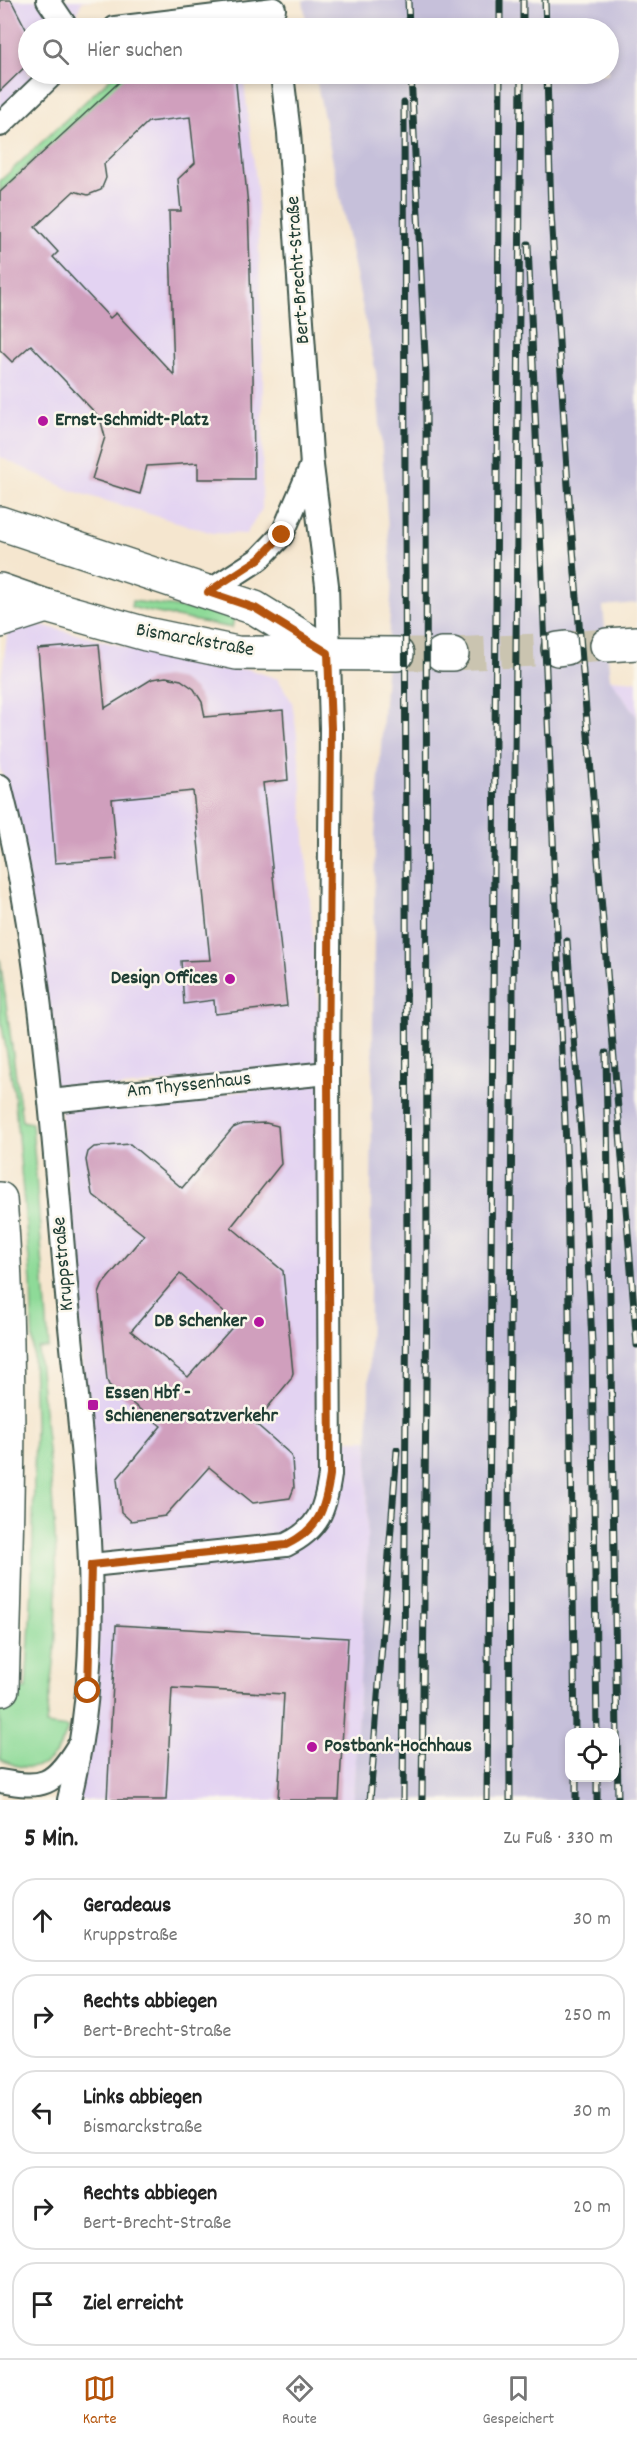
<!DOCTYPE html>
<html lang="de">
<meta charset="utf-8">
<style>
:root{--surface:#fff;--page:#f2f2f2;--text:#222;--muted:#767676;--line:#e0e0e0;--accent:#b45309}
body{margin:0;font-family:Dekko,sans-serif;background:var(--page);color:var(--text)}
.controls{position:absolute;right:18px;bottom:18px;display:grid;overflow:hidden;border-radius:12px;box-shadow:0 3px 9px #0003}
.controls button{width:54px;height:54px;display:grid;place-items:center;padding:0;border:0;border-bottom:2px solid var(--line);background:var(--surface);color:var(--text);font:30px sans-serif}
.stop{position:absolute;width:18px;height:18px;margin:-14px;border:4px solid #b45309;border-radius:50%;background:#fff}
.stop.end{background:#b45309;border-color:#fff;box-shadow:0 2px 6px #0008}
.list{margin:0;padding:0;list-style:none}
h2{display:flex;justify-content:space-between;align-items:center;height:78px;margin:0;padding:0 24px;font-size:26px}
h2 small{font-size:20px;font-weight:400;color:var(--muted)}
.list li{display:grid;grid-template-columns:39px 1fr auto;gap:18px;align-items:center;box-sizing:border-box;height:84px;margin:0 12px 12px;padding:0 12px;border:2px solid var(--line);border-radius:24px}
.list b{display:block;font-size:22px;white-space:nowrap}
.list p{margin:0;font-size:20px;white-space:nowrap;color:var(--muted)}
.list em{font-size:20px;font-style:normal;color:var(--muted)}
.icon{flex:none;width:33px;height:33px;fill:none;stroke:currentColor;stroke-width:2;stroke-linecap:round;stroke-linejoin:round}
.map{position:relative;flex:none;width:637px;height:1800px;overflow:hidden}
.search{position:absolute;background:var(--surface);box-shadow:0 3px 9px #0003;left:18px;right:18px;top:18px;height:66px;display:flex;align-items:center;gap:15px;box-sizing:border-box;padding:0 21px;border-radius:33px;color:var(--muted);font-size:22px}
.sheet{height:558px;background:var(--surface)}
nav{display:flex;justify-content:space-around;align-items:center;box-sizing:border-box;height:84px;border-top:2px solid var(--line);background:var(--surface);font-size:16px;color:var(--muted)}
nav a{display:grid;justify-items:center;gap:3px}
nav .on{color:var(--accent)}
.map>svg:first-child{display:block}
</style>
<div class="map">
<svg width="637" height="1800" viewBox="0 0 637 1800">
<rect width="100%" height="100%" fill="#fbf7ec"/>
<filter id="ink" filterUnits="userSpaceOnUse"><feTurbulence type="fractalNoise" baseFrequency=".0167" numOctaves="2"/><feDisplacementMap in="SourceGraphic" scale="12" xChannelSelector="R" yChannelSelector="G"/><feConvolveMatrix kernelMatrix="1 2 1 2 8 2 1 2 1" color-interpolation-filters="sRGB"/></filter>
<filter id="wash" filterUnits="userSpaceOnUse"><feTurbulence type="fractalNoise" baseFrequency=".008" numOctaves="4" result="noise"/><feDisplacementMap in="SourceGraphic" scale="24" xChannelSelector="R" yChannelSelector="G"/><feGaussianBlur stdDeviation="1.35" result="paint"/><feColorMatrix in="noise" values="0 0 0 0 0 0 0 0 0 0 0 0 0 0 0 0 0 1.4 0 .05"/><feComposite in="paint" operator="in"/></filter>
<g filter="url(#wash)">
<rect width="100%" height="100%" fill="#f5e6cf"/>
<g fill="#e3d3f2">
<polygon points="0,0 95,0 82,1 72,28 28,28 28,74 43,74 0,114"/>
<polygon points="114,74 243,74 257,188 263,368 262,509 246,534 213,533 73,491 0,457 0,185"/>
<polygon points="41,625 214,670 248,669 278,679 292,702 297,735 323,1066 55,1094 6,790 0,768 0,685 8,629"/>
<polygon points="610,679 637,681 637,723 637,717"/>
<polygon points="327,1075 326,1472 298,1535 98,1560 61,1109 179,1100 315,1081"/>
<polygon points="332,1440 368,1440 367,1556 353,1800 77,1800 98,1571 301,1542"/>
</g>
<path fill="#c6c0da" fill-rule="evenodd" d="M303 0H637V603L603 606 610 679 637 717V1800H353L367 1556 375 836 392 582 376 373 315 74H608V28H307ZM570 1732H614V1778H570Z"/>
<g fill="#8eda98" stroke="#568c66" stroke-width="1.5">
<polygon points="115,74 130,74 66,131 44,155 41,153 0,192 0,181"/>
<polygon points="132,601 207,611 234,618 232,628 142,610 131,607"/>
<path d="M0 959 22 1121 32 1123 49 1348 38 1349C47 1449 62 1552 55 1652 53 1677 49 1701 46 1725L68 1728C56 1764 37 1778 0 1759V1688L26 1689 32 1588 35 1424 31 1282 14 1092 0 1016Z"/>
</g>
<g id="blocks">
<g fill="#d09fbd" fill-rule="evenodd">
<polygon points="0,0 11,0 28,33 28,64 0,91"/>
<path d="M128 74H235L248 206 253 372 254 479H198V463L147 466 140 494 92 479 105 437 100 418 31 345 12 362 0 350V192ZM190 117 195 163 178 179 181 211H169L174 375 116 313 110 318 53 257 58 252 35 227 74 191 88 195 101 190 106 178 104 164 148 122Z"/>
<polygon points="99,644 105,708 152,679 166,677 181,680 194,689 202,702 205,717 283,710 288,780 263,783 287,1006 215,1014 214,1000 184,1004 181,961 210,960 193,791 112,799 117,859 55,863 38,649"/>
<path d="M266 1123 278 1126 281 1164 231 1227 283 1271 293 1373 291 1379 255 1423 289 1453 292 1458 294 1488 290 1498 253 1503 209 1467 165 1516 131 1521 121 1512 117 1479 161 1426 109 1385 107 1380 99 1294 103 1284 144 1235 92 1194 86 1160 88 1152 94 1147 130 1144 182 1188 233 1128 242 1124ZM180 1274 236 1323 188 1377 131 1331Z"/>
<polygon points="116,1625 348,1638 339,1800 278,1800 284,1694 172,1688 166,1800 107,1800"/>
</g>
</g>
</g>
<g filter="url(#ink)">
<use href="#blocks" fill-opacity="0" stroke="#3f564b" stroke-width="1.5"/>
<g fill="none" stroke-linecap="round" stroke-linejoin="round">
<g stroke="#cac4b0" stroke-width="33" stroke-dasharray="33 16" stroke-linecap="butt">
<polyline points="566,648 607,645"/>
<polyline points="397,654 442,654"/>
<polyline points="452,654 558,649"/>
</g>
<defs>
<g id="street">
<polyline points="48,0 67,28"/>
<polyline points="115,28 274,9"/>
<polyline points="0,125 53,74"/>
<polyline points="208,592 259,559 282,535 311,467"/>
<path d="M0 786C42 950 52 1126 67 1295 82 1462 111 1634 69 1800"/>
<polyline points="50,1101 328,1073"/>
<path d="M91 1565 286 1545C319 1529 325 1510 330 1475L328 1073 331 728 327 585 312 466 289 133 282 74"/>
<path d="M0 1781C43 1789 53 1786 77 1748"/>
</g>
<g id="secondary">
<polyline points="0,523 255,608 328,653"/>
<polyline points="0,590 46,606 146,634 237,653 397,654"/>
<polyline points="0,621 46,606"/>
<polyline points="607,645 637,643"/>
<polyline points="558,649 566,648"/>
<polyline points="442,654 452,654"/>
</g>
<path id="highway" d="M0 1199C13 1362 7 1526 2 1689"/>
</defs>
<use href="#street" stroke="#3f564b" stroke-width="26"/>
<use href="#secondary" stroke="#3f564b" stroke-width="36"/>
<use href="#highway" stroke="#3f564b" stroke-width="36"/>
<use href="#street" stroke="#fff" stroke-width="22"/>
<use href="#secondary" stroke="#fff" stroke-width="33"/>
<use href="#highway" stroke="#fff" stroke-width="33"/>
<defs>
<g id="rail">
<polyline points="408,0 409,28"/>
<polyline points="523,0 523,28"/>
<polyline points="545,0 546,28"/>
<polyline points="500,28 500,0"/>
<polyline points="411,74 426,374 427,1286 422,1800"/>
<polyline points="547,74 551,213 568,486 637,1345"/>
<polyline points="528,244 567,1170 575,1732"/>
<polyline points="567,941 584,1175 592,1343 597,1732"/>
<polyline points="606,1053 618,1800"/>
<polyline points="576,1778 576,1800"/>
<polyline points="597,1778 597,1800"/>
<polyline points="370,1800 397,1450"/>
<polyline points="403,1800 407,1264 404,103"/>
<polyline points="487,1800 500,74"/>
<polyline points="510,1800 509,1448 521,74"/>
</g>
</defs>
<use href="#rail" stroke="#1f3d34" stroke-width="7"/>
<use href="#rail" stroke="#fbf7ec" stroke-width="4.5" stroke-dasharray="14" stroke-linecap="butt"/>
</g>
</g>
<g fill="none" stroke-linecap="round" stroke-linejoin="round" filter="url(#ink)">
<path stroke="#b45309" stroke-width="8" d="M88 1691 91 1565 286 1545C319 1529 325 1510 330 1475L328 1074 331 728 328 653 255 608 208 592 259 559 282 535"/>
</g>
<g fill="#b5179e" stroke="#fbf7ec" stroke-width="2">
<circle cx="43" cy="421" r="6"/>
<circle cx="230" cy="979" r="6"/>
<circle cx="259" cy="1322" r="6"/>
<rect x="87" y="1399" width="12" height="12" rx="3"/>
<circle cx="312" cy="1747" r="6"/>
</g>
<g text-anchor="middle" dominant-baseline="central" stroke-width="5" stroke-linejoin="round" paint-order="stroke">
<g font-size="20" fill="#1f3d34" stroke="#fbf7ec">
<text transform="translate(299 270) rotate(-94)">Bert-Brecht-Straße</text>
<text transform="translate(195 641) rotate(10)">Bismarckstraße</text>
<text transform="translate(189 1086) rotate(-6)">Am Thyssenhaus</text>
<text transform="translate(64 1264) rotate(-95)">Kruppstraße</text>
</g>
<g font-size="20" font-weight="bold" fill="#1f3d34" stroke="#fbf7ec" text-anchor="start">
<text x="55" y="421">Ernst-Schmidt-Platz</text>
<text x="218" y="979" text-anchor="end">Design Offices</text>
<text x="247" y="1322" text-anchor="end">DB Schenker</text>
<text x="105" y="1394">Essen Hbf -<tspan x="105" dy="23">Schienenersatzverkehr</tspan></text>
<text x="324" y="1747">Postbank-Hochhaus</text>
</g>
</g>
</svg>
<div class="controls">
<button><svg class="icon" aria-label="locate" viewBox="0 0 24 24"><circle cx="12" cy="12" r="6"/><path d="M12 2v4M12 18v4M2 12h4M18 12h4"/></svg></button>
</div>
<div class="stop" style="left:88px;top:1691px"></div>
<div class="stop end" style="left:282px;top:535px"></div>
<div class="search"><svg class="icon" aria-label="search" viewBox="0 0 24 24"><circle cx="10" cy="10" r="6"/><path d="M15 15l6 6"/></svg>Hier suchen</div>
</div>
<section class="sheet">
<h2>5 Min.<small>Zu Fuß · 330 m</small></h2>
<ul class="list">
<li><svg class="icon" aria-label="ahead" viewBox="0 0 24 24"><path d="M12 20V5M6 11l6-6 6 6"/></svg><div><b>Geradeaus</b><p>Kruppstraße</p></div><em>30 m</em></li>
<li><svg class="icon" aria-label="right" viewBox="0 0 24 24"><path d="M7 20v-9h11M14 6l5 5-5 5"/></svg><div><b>Rechts abbiegen</b><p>Bert-Brecht-Straße</p></div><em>250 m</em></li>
<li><svg class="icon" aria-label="left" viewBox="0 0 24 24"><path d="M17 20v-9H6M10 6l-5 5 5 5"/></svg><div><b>Links abbiegen</b><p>Bismarckstraße</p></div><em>30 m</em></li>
<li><svg class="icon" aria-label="right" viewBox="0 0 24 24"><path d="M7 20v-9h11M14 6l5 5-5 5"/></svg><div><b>Rechts abbiegen</b><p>Bert-Brecht-Straße</p></div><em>20 m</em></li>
<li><svg class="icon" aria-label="arrive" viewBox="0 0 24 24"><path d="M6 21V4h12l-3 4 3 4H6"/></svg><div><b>Ziel erreicht</b></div></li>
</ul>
</section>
<nav>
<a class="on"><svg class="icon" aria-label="map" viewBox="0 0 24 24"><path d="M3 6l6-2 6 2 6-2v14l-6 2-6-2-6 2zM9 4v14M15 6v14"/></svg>Karte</a>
<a><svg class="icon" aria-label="directions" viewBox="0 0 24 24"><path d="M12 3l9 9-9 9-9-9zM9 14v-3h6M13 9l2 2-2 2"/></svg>Route</a>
<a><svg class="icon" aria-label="saved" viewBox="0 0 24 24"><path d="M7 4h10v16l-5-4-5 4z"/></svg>Gespeichert</a>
</nav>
